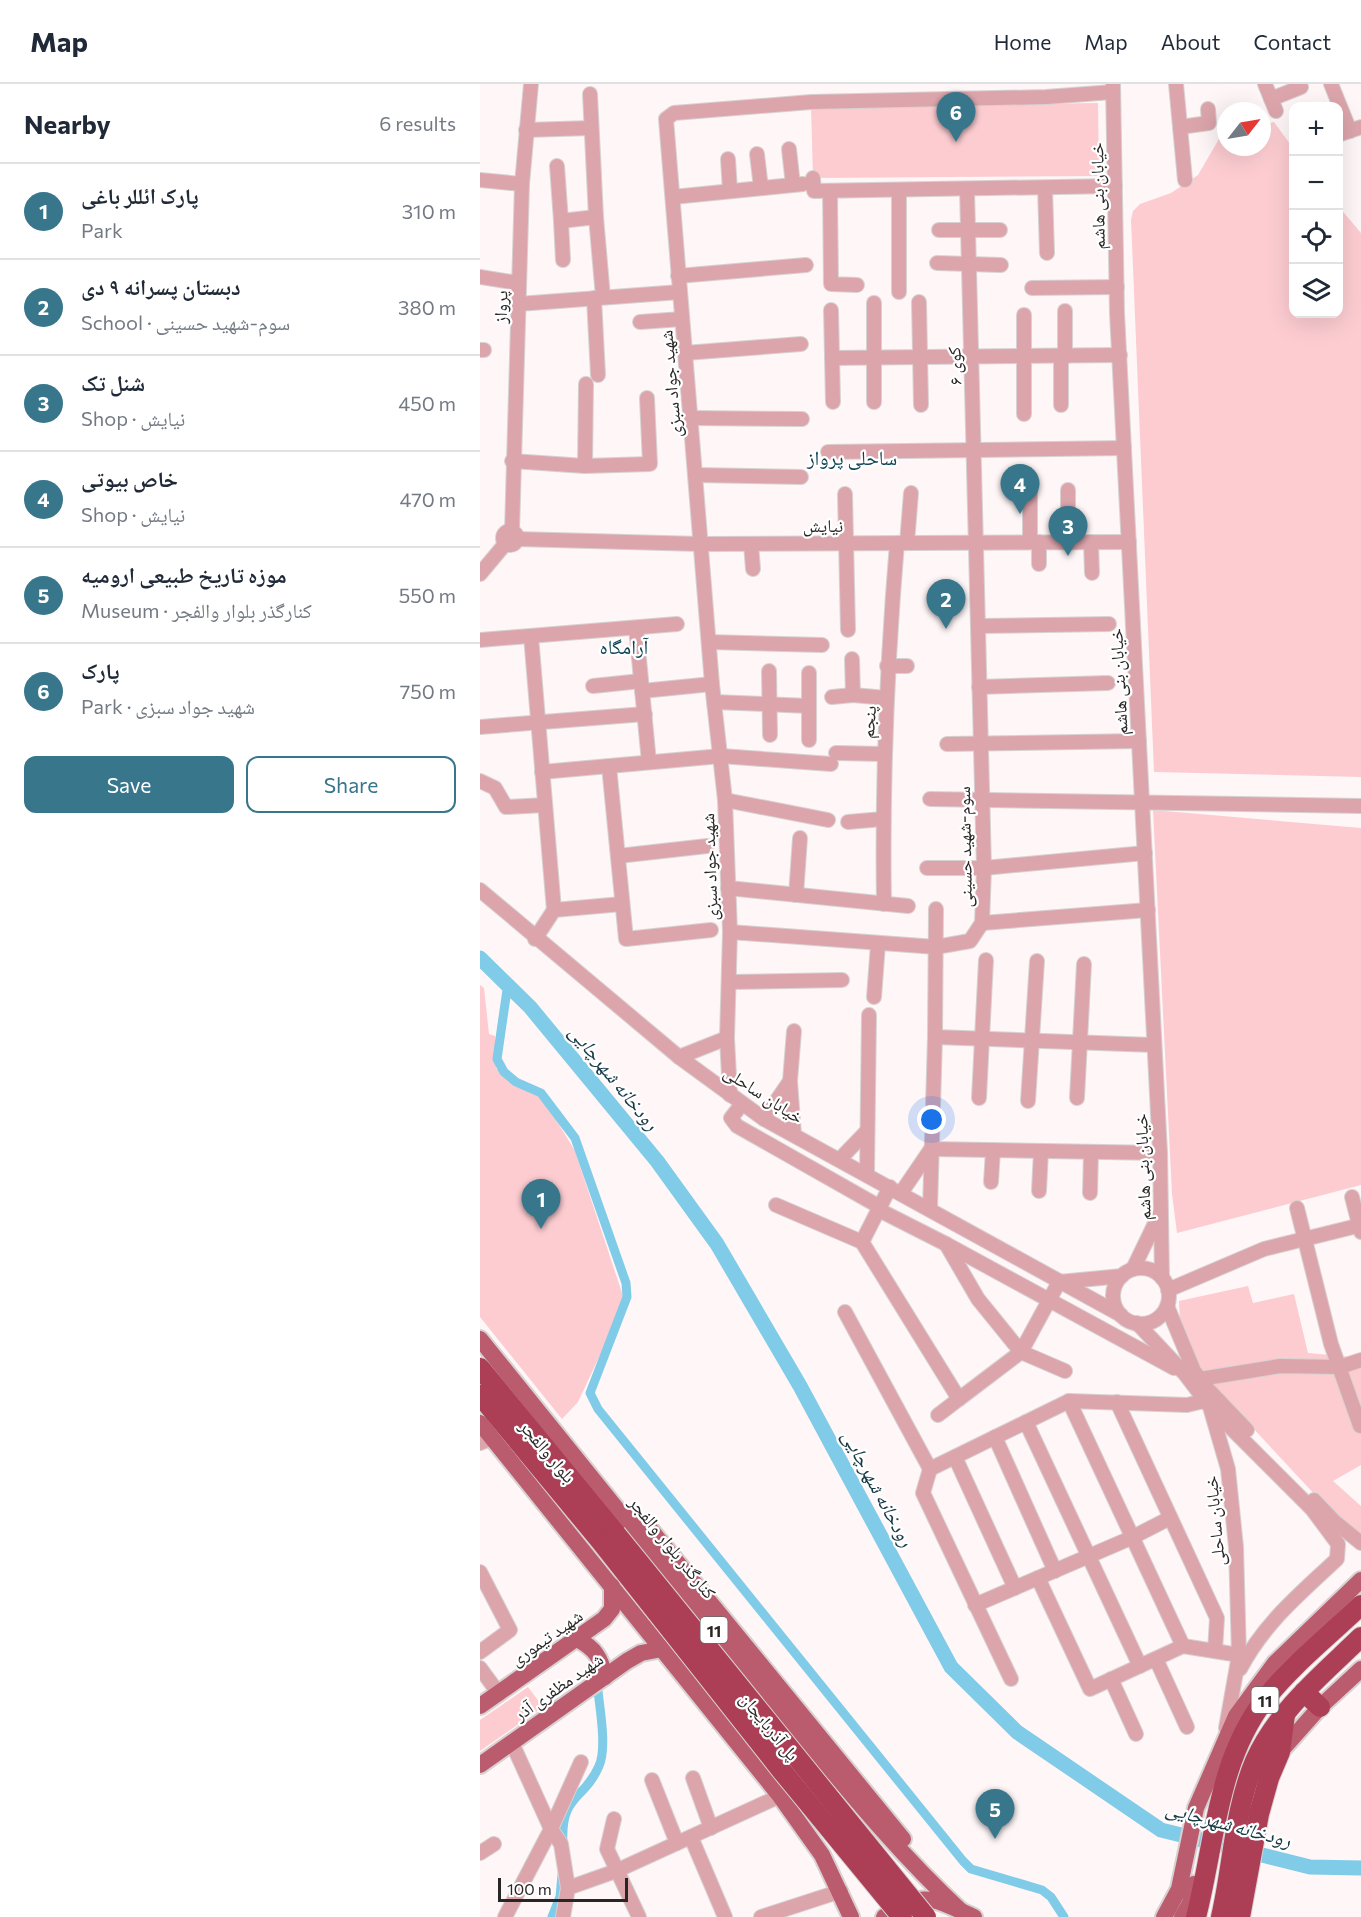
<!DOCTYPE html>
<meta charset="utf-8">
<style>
:root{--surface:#fff;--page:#f2f2f3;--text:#1f2937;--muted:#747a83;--line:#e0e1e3;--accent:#37768b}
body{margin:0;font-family:Commissioner,"Noto Naskh Arabic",sans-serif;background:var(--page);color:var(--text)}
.controls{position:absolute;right:18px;top:18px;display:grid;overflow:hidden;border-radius:12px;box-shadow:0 6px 24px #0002}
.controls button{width:54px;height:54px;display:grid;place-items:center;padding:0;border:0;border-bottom:2px solid var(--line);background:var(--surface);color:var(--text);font:30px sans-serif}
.compass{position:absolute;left:737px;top:18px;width:54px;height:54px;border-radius:50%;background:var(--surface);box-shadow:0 6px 24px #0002;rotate:59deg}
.scale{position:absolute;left:18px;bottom:15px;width:130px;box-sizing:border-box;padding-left:6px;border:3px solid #292626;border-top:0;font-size:16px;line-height:21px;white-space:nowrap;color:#292626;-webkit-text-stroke:4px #fff;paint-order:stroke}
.you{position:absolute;left:452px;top:1036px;width:21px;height:21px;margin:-15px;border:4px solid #fff;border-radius:50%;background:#1a73e8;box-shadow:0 0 0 9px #1a73e833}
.badge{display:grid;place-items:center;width:39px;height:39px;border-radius:50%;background:var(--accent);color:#fff;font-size:20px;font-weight:700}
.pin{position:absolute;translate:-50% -50px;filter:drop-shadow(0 2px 3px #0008)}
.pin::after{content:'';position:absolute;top:32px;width:21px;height:18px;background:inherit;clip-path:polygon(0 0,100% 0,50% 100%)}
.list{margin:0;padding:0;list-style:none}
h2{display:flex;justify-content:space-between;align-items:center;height:78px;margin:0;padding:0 24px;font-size:26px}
h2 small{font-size:20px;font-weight:400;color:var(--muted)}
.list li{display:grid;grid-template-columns:39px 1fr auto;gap:18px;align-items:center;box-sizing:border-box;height:96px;padding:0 24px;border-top:2px solid var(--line)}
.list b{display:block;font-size:22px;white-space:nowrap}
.list p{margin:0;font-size:20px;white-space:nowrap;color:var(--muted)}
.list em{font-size:20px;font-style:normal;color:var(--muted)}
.actions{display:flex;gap:12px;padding:18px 24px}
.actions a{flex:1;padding:14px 0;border:2px solid var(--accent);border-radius:12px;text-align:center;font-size:21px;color:var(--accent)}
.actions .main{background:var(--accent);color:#fff}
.icon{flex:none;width:33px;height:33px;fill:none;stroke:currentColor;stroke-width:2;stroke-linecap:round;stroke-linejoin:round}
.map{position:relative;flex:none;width:881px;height:1833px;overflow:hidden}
header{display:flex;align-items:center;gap:36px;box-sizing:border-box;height:84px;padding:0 30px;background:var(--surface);border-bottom:2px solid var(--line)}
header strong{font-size:28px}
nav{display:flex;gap:33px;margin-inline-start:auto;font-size:21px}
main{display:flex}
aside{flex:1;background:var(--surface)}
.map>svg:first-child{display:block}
</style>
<header>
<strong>Map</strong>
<nav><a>Home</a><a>Map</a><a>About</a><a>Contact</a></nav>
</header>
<main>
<aside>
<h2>Nearby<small>6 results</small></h2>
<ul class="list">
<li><span class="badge">1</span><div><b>پارک ائللر باغی</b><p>Park</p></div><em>310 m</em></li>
<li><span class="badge">2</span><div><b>دبستان پسرانه ۹ دی</b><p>School · سوم-شهید حسینی</p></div><em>380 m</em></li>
<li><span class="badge">3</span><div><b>شنل تک</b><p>Shop · نیایش</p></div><em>450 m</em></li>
<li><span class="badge">4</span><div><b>خاص بیوتی</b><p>Shop · نیایش</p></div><em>470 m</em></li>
<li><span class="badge">5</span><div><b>موزه تاریخ طبیعی ارومیه</b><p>Museum · کنارگذر بلوار والفجر</p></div><em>550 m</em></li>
<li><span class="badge">6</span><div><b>پارک</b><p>Park · شهید جواد سبزی</p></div><em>750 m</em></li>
</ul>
<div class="actions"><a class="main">Save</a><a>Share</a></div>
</aside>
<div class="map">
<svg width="881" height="1833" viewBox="0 0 881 1833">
<rect width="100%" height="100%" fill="#fff6f7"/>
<g fill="#fcccd1">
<polygon points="618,19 619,92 333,94 331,23"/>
<polygon points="794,38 813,64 814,230 858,230 859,123 881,149 881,693 674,688 651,136 653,127 660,120 691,109 718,91 743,48 746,48 746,63 782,63 782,41"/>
<polygon points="673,726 881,744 881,1101 697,1149 692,1110"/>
<polygon points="0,901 4,904 9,950 15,952 16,984 26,994 53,1008 66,1019 95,1067 143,1212 127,1256 98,1318 82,1335 0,1233"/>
<polygon points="768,1202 773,1219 814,1210 828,1269 873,1273 881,1270 881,1381 853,1397 881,1422 881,1450 851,1428 771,1342 737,1324 700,1238 699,1217"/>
<polygon points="48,1603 63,1623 0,1667 0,1636"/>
</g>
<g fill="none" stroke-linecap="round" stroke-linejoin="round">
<g stroke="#80cbe7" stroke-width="9">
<polyline points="28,899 17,975 24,988 36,998 61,1009 95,1054 146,1199 147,1213 110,1309 118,1325 483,1777 491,1785 562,1806 571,1813 584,1833"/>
<path d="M83 1760C80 1710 104 1717 119 1682 127 1664 120 1626 118 1607"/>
<polyline points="72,1833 80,1813 82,1791"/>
</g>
<polyline stroke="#80cbe7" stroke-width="15" points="0,874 50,923 177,1077 237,1160 320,1302 471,1583 537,1648 681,1746 830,1783 881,1784"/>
<defs>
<g id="minor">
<polyline points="633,0 637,229 680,1069 682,1194"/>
<polyline points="696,0 705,96"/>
<polyline points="785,0 796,27"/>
<polyline points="851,0 870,47"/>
<polyline points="110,10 116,133"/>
<polyline points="791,15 821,3"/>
<polyline points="700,43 729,39 728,25"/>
<polyline points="46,46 111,44"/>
<polyline points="858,51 881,43"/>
<polyline points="309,65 313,101"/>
<polyline points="277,70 281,104"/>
<polyline points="248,75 250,107"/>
<polyline points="77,82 81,137 116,133 123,213"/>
<polyline points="333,94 334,107 635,102"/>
<polyline points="0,96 42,100"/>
<polyline points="565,104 567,169"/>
<polyline points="350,107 351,200 377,201"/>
<polyline points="193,113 323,100"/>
<polyline points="81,137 83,176"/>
<polyline points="459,146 520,146"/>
<polyline points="457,179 521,181"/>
<polyline points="198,192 326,181"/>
<polyline points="0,193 38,199"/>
<polyline points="552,204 637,203"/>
<polyline points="419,208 419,106"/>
<polyline points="114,214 118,291"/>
<polyline points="439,218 441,321"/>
<polyline points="394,219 394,318"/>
<polyline points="38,220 200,208"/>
<polyline points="351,226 353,318"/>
<polyline points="585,227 585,273"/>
<polyline points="160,238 202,235"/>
<polyline points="0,266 4,266"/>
<polyline points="205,269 321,260"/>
<polyline points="352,274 640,271"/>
<polyline points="581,321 581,273"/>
<polyline points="544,330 544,231"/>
<polyline points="211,334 322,335"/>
<polyline points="348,368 644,364"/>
<polyline points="32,377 105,382 170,380 167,314"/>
<polyline points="105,382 106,300"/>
<polyline points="215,391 321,393"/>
<polyline points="550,408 550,458"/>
<polyline points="365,410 368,546"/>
<polyline points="32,447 42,100 51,0"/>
<circle cx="30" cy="454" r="7"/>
<polyline points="37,455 220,460 649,458"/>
<polyline points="559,458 559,480"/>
<polyline points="588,458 588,406"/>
<polyline points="611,458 612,489"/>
<polyline points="427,459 431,409"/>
<polyline points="271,460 273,485"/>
<polyline points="0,490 26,459"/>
<polyline points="498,542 629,540"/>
<polyline points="156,544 169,678"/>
<polyline points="51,552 74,826"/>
<polyline points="0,556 197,540"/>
<polyline points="229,558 342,561"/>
<polyline points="372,575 373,611"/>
<polyline points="407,582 427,582"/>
<polyline points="289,587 290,651"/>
<polyline points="113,602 161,597"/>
<polyline points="499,603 628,599"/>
<polyline points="162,607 232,600"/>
<polyline points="352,613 373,611 407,614"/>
<polyline points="234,618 329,622"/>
<polyline points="0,643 165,630"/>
<polyline points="329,656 329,589"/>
<polyline points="467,660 659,657"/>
<polyline points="356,669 403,670"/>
<polyline points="129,682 146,855 231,846"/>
<polyline points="62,688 241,672 351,680"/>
<polyline points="0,697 15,704 26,723 65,721"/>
<polyline points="450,715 881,722"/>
<polyline points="245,716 348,736"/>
<polyline points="368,738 403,735"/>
<polyline points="138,772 227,762"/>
<polyline points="447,784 504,784 665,769"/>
<polyline points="248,804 428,822"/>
<polyline points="0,806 199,973 284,1035 641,1231"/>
<polyline points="316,811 320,754"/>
<path d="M404 820C402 699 407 579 417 459"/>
<polyline points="502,839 668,826"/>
<polyline points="250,848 456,863 490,857 502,839 504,784 487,105"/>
<polyline points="55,855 74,826 142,820"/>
<polyline points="250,898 362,896"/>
<polyline points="394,913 398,860"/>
<polyline points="455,953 673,961"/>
<polyline points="199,973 247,954"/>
<polyline points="250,1011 247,954 250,848 245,716 232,600 186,35 194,29 331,18 566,13 633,8"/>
<polyline points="499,1014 506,876"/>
<polyline points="597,1014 604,880"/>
<polyline points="548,1017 557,877"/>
<polyline points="262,1020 251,1034 257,1042 400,1123"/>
<polyline points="284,1035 310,997"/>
<polyline points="314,1051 310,997 314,947"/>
<polyline points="451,1065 680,1069"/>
<polyline points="360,1075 387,1047"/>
<polyline points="387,1090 389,931"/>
<polyline points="511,1098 513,1066"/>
<polyline points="559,1107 561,1067"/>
<polyline points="421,1109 451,1065"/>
<polyline points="610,1109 611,1068"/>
<polyline points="872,1113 881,1148"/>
<polyline points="296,1121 382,1158 479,1315 541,1268 579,1198"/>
<polyline points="817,1124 851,1260 880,1342"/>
<polyline points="450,1125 455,953 456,825"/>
<polyline points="399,1126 466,1160 498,1215 541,1268 585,1287"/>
<polyline points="382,1158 410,1103"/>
<polyline points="466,1160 694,1284"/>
<circle cx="661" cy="1212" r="28"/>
<polyline points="653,1185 680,1129"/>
<polyline points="579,1198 642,1192"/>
<polyline points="688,1206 784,1165 881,1141"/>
<polyline points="687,1222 714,1287 726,1303 767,1346"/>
<polyline points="365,1228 450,1385 589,1317 707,1321 724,1317"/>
<polyline points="657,1239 705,1290 730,1323 748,1385 756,1463 759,1571 746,1644"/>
<polyline points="720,1295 800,1282 860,1283 881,1276"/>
<polyline points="589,1317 703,1562"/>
<polyline points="637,1318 737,1534 735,1567"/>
<path d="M732 1325 832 1425 858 1460 857 1475C819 1511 785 1538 760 1585"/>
<polyline points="458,1331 479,1315"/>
<polyline points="546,1338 660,1582"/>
<polyline points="515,1353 575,1487"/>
<polyline points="0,1359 12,1354"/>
<polyline points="475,1373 535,1504"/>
<polyline points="450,1385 443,1409 531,1595"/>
<polyline points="834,1416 855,1438 881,1459"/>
<polyline points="0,1488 30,1546 0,1568"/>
<polyline points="558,1494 610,1605 703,1562 759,1571"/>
<polyline points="495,1521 651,1454 690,1434"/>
<polyline points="676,1575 707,1643"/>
<polyline points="0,1584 19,1610"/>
<polyline points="631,1595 656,1650"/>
<polyline points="32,1659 71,1745 81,1760 88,1804 83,1833"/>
<polyline points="213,1694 231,1744"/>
<polyline points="172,1696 197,1759"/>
<polyline points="134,1735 127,1765 159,1833"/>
<polyline points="211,1753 245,1833"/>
<polyline points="0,1769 14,1760"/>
<polyline points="88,1804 136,1787 300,1712"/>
<polyline points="25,1833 71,1745 101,1678"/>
<polyline points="281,1833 361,1807"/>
</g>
<g id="major">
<path d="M0 1255C100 1379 199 1504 301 1626 359 1695 414 1765 480 1826"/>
<polyline points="0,1339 300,1712 342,1771 371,1833"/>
<polyline points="147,1432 170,1445 423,1755"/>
<path d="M97 1555C115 1564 121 1574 125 1593"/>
<polyline points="0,1622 124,1535 132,1525 132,1502"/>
<polyline points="800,1668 840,1623 881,1585"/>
<polyline points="0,1681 147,1577 161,1569 182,1565"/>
<path d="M404 1833C445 1806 452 1814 494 1833"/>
<polyline points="684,1833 699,1805 716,1724 756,1632 795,1579 881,1496"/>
<polyline points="702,1833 710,1819 714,1800"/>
</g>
<g id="highway">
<polyline points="0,1284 136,1450"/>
<polyline points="0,1311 123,1460"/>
<polyline points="824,1608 840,1623"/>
<path d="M716 1833C735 1759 737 1676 786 1614 813 1580 850 1551 881 1521"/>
<path d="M741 1833C753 1782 754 1726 775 1677 797 1627 843 1590 881 1553"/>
<polyline points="760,1833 779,1730 789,1694 800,1668 805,1631"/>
</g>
</defs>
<use href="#minor" stroke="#d8d1d1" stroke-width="16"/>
<use href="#major" stroke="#d8d1d1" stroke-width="20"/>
<use href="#highway" stroke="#d8d1d1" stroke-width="22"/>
<use href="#minor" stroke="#dca5ac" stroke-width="14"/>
<use href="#major" stroke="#ba5c6d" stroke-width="16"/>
<use href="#highway" stroke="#ac3e56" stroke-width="20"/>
<defs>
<g id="highway-bridge">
<polyline points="136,1450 446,1833"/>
<polyline points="123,1460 302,1687 422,1833"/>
</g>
</defs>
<use href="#highway-bridge" stroke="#d8d1d1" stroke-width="22" stroke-linecap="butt"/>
<use href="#highway-bridge" stroke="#ac3e56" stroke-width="20"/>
</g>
<g text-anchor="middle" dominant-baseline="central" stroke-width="4.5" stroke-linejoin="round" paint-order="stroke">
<g fill="#fff" stroke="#696767" stroke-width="1.5">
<rect x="220.5" y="1533" width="27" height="26" rx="4.5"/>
<rect x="771.5" y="1603" width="27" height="26" rx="4.5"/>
</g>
<g font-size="16" font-weight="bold" fill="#292626">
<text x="234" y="1546">11</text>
<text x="785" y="1616">11</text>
</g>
<g font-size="18" fill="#292626" stroke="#fff">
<text transform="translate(617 112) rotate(-91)">خیابان بنی هاشم</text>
<text transform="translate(20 223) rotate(-88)">پرواز</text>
<text transform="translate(474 282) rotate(-92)">کوی ۶</text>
<text transform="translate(190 300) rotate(-95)">شهید جواد سبزی</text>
<text x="343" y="441">نیایش</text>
<text transform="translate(638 598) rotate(-93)">خیابان بنی هاشم</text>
<text transform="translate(388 638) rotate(-86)">پنجم</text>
<text transform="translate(484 763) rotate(-91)">سوم-شهید حسینی</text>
<text transform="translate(229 783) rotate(-92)">شهید جواد سبزی</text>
<text transform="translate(284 1010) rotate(33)">خیابان ساحلی</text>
<text transform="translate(662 1083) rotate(-92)">خیابان بنی هاشم</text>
<text transform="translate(68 1367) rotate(50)">بلوار والفجر</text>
<text transform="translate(734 1437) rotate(-95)">خیابان ساحلی</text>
<text transform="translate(193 1463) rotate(51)">کنارگذر بلوار والفجر</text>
<text transform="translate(66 1553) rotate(-35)">شهید تیموری</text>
<text transform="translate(78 1602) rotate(-35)">شهید مظفری آذر</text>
<text transform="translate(290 1642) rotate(51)">پل آذربایجان</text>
</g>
<g font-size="20" fill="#0d4353" stroke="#fff">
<text x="372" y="373">ساحلی پرواز</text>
<text x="144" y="562">آرامگاه</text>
</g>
<g font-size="20" font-style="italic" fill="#163a46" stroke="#fff">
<text transform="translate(135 993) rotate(51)">رودخانه شهرچایی</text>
<text transform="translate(399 1404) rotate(62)">رودخانه شهرچایی</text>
<text transform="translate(749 1739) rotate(15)">رودخانه شهرچایی</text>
</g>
</g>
</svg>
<div class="controls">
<button>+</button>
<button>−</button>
<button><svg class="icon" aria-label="locate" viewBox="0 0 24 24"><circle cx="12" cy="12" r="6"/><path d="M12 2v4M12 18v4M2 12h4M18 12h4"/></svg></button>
<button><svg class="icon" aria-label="layers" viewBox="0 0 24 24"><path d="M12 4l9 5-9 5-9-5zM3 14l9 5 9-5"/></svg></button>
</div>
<svg class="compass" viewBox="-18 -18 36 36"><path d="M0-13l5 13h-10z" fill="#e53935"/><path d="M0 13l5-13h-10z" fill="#747a83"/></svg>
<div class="scale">100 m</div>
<div class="you"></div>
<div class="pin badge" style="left:61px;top:1145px">1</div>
<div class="pin badge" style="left:466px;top:545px">2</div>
<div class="pin badge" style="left:588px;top:472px">3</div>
<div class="pin badge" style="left:540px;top:430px">4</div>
<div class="pin badge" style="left:515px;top:1755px">5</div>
<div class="pin badge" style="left:476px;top:58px">6</div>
</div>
</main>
